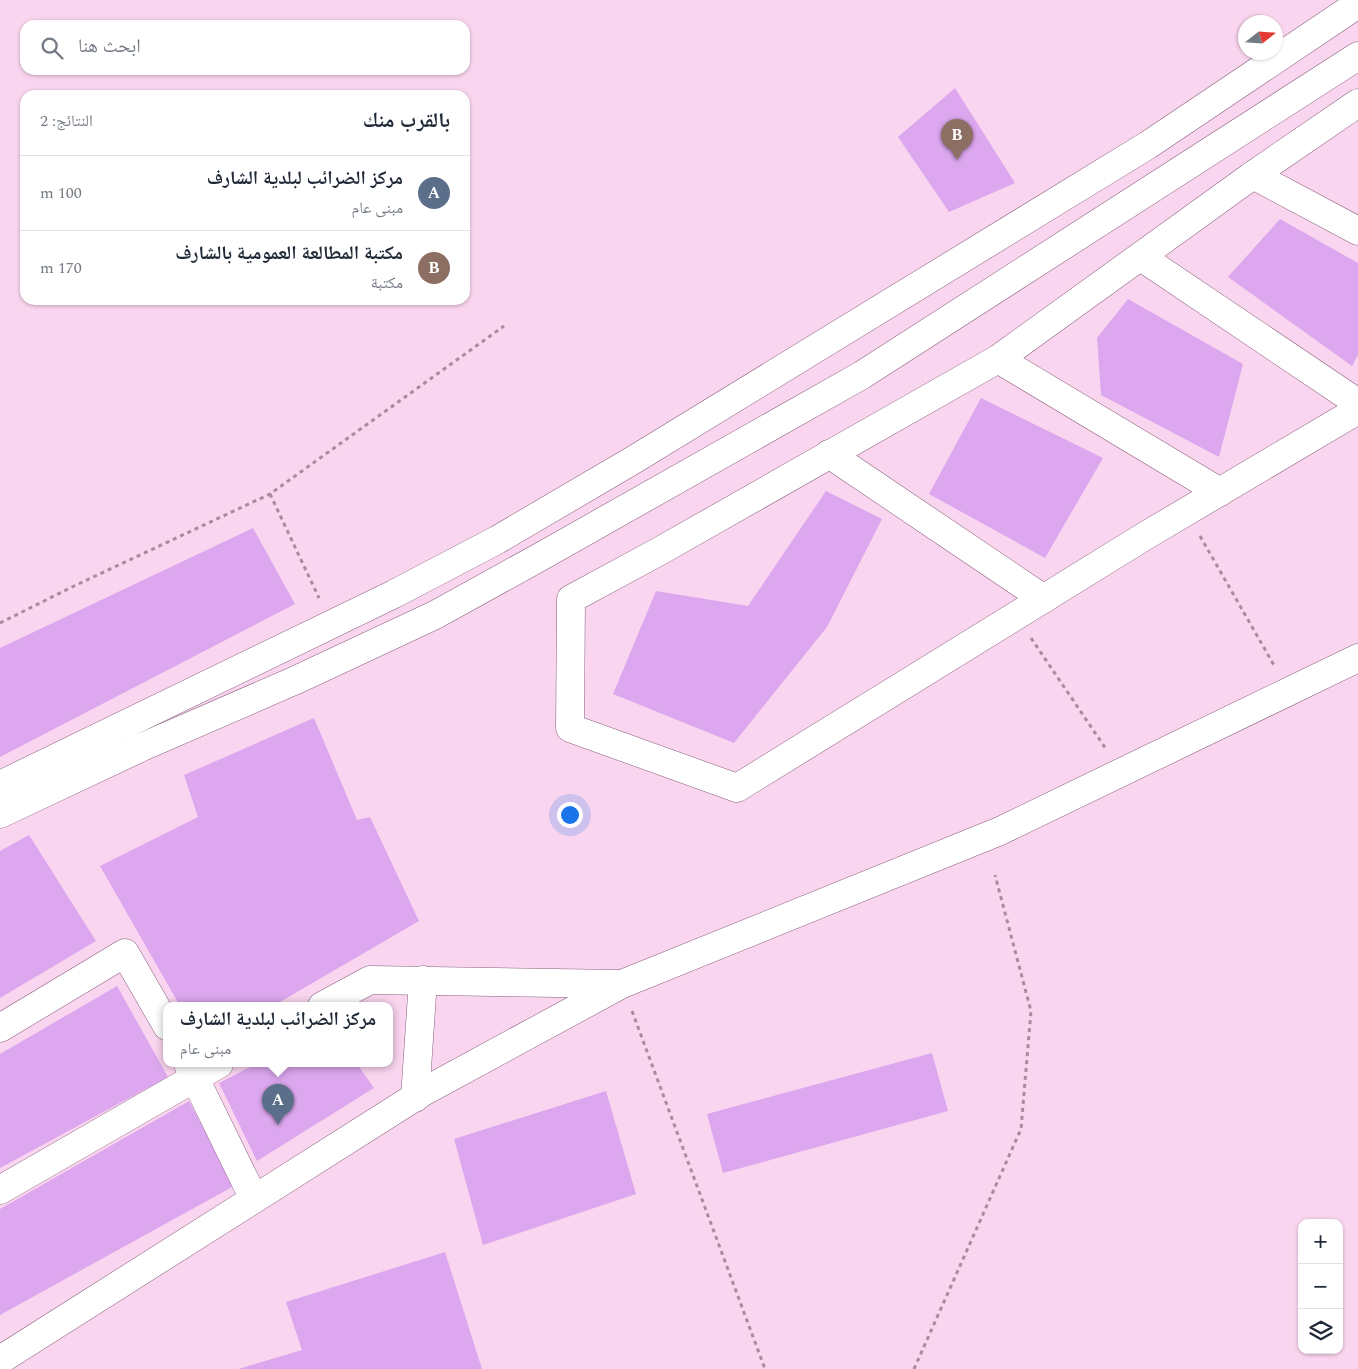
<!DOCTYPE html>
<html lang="ar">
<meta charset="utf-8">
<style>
:root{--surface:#fff;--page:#f2f2f3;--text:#1f2937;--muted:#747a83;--line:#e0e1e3;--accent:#167246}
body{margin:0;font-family:Spectral,"Noto Naskh Arabic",serif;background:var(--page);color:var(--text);direction:rtl}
.controls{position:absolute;right:15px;bottom:15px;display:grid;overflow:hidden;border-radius:10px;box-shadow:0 1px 4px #0004}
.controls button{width:45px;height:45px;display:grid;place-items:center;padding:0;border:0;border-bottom:1px solid var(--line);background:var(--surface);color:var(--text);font:25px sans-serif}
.compass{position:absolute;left:1238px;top:15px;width:45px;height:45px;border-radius:50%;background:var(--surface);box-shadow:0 1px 4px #0004;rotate:73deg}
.you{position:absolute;left:569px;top:814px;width:18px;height:18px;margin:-12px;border:4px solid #fff;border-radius:50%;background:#1a73e8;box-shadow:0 0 0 8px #1a73e833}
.badge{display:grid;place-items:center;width:32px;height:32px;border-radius:50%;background:var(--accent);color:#fff;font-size:16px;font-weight:700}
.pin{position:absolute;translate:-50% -41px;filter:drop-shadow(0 1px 2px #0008)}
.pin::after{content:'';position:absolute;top:26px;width:18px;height:15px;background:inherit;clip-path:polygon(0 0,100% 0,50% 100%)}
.popup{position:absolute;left:163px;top:1002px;width:230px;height:65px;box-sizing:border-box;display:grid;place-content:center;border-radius:10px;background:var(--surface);filter:drop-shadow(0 1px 4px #0005);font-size:16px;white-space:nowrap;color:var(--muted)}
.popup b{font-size:19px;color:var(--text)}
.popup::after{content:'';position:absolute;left:50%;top:100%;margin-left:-10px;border:10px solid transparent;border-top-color:var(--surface)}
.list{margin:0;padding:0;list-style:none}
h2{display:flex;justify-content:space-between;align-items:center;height:65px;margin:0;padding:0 20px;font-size:21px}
h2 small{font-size:16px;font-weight:400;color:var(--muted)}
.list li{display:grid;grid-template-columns:32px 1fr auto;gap:15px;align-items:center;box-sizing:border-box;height:75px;padding:0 20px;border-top:1px solid var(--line)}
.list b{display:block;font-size:19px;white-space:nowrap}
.list p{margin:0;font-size:16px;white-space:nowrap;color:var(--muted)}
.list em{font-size:16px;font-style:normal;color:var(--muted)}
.icon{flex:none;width:28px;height:28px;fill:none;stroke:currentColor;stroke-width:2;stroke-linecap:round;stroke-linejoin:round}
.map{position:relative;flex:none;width:1358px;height:1369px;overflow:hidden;direction:ltr}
.search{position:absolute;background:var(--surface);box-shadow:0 1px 4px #0004;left:20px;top:20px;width:450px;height:55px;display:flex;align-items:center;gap:12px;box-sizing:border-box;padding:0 18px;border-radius:15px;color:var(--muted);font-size:19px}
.panel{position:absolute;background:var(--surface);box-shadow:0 1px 4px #0004;left:20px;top:90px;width:450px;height:215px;border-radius:15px;direction:rtl}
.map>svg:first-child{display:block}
</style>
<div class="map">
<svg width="1358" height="1369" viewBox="0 0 1358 1369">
<rect width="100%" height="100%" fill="#fad5ef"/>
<g fill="#dca7ef">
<polygon points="955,88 1015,183 949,212 898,137"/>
<polygon points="1280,219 1358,263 1358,355 1352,366 1228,277"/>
<polygon points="1128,299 1243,364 1219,457 1101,395 1097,338"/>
<polygon points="981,398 1103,458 1045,558 929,494"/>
<polygon points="826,491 882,519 827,627 734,743 613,694 656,591 748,606"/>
<polygon points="253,528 295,604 0,757 0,648"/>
<polygon points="314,718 357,820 370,817 419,921 273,1006 180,1006 100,866 198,817 184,775"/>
<polygon points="29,835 96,941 0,998 0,851"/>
<polygon points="117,986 168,1077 0,1168 0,1054"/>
<polygon points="932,1053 948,1111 723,1173 707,1114"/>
<polygon points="256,1064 357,1064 374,1088 257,1161 219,1083"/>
<polygon points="606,1091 636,1194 483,1245 454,1139"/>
<polygon points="189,1101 234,1186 0,1315 0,1209"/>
<polygon points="445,1252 482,1369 238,1369 302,1350 286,1302"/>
</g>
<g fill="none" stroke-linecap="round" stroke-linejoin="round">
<defs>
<g id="minor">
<polyline points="1358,103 1253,175 998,359 658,552 571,599 570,728 737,788 1145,536 1358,410"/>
<polyline points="1253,175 1358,231"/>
<polyline points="1141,257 1358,403"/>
<polyline points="998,359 1220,492"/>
<polyline points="829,454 1044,599"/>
<polyline points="0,785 394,594 497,540 635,459 1148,145 1358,4"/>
<polyline points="0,814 142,747 296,680 435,615 540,557 862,375 1358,56"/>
<polyline points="322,1006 370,980 621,984"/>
<polyline points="0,1028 125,953 167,1026"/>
<polyline points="188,1064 254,1199"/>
<polyline points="415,1098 423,980"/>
<polyline points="0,1190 219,1064"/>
<polyline points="0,1360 423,1092 622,984 1000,831 1358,658"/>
</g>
</defs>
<use href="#minor" stroke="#89617e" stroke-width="29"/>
<g stroke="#a98ba0" stroke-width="3" stroke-dasharray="4 4" stroke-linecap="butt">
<polyline points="270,494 319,598"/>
<polyline points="1200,536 1275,667"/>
<polyline points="0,623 74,586 270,494 504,326"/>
<polyline points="1031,638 1106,749"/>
<polyline points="632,1011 765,1369"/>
<polyline points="914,1369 1021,1129 1031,1011 995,875"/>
</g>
<use href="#minor" stroke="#fff" stroke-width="28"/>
</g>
</svg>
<div class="controls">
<button>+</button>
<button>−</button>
<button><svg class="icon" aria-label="layers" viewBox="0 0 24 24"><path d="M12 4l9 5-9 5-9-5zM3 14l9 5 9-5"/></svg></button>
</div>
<svg class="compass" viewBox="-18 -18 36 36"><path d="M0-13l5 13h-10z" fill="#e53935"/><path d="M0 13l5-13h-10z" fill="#747a83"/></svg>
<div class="you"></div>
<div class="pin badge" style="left:278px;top:1125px;background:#5c6f8a">A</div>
<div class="popup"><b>مركز الضرائب لبلدية الشارف</b>مبنى عام</div>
<div class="pin badge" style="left:957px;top:160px;background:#8d6e63">B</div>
<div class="search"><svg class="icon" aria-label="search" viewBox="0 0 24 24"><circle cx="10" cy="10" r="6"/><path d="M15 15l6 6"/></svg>ابحث هنا</div>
<section class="panel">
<h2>بالقرب منك<small>النتائج: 2</small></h2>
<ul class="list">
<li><span class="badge" style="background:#5c6f8a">A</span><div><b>مركز الضرائب لبلدية الشارف</b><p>مبنى عام</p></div><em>100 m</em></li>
<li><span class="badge" style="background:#8d6e63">B</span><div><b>مكتبة المطالعة العمومية بالشارف</b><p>مكتبة</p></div><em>170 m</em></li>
</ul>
</section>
</div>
